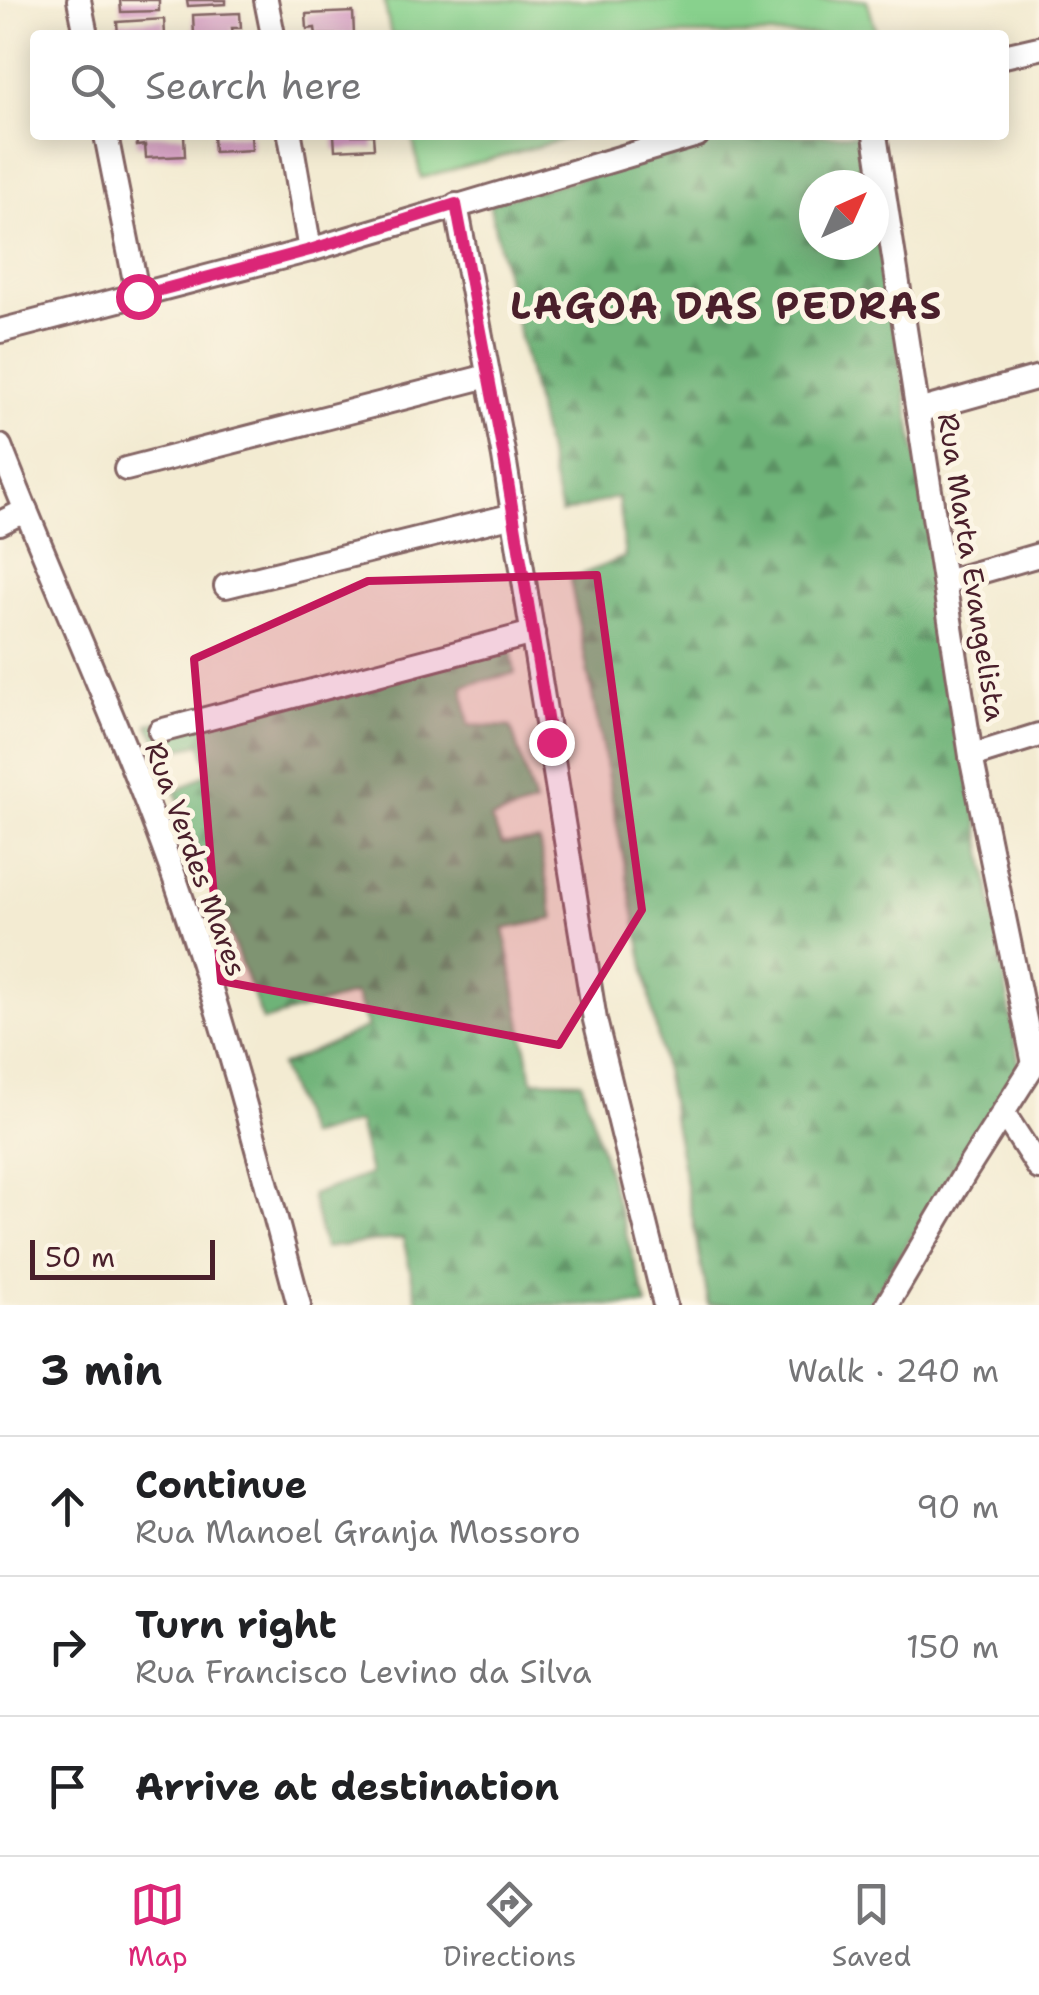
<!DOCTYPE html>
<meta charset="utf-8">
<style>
:root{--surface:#fff;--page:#f2f2f2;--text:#202124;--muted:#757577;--line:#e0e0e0;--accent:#db2777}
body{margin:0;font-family:"Shantell Sans",sans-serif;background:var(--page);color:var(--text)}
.compass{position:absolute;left:799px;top:170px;width:90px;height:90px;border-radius:50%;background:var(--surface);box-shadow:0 5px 25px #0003;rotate:45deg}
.scale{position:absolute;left:30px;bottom:25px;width:185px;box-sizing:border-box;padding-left:10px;border:5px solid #4a1f2b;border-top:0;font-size:28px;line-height:35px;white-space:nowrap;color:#4a1f2b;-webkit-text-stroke:8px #fcf5e5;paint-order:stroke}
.stop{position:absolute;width:30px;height:30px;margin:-22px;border:8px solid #db2777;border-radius:50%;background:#fff}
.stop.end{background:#db2777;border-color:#fff;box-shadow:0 2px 10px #0008}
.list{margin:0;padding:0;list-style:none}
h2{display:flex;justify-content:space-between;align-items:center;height:130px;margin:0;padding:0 40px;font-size:42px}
h2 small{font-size:32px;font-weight:400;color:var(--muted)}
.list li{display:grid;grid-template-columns:65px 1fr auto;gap:30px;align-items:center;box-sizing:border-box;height:140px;padding:0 40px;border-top:2px solid var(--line)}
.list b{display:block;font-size:38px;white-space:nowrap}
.list p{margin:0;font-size:32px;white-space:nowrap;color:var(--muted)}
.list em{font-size:32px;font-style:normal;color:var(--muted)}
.icon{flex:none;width:55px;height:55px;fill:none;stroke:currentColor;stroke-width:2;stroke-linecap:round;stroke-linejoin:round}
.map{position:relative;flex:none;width:1039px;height:1305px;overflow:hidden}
.search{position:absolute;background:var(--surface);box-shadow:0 5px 25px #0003;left:30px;right:30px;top:30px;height:110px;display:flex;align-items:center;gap:25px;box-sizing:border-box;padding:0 35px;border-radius:10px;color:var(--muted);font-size:38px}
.sheet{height:550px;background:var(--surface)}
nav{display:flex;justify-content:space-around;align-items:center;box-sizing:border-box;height:140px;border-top:2px solid var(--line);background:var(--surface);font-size:28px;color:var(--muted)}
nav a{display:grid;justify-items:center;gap:5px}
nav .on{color:var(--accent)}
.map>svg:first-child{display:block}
</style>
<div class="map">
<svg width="1039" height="1305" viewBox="0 0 1039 1305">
<defs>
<pattern id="forest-firs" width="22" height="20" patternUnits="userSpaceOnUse" patternTransform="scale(2.5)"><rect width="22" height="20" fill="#6eb378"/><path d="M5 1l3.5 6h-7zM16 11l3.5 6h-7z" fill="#5c9163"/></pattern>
</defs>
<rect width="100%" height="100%" fill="#fcf5e5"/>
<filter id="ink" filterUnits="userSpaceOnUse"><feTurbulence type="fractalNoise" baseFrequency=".01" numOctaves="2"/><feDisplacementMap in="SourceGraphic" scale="20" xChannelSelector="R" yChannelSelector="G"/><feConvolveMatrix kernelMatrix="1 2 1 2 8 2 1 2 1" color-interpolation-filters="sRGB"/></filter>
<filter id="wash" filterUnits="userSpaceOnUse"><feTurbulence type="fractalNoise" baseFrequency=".0048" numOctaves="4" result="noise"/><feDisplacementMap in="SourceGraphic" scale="40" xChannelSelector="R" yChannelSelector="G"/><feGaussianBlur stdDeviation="2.25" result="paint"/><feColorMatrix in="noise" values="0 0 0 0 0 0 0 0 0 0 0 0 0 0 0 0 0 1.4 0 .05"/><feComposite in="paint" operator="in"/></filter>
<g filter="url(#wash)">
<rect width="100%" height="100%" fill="#f3ebd2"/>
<g fill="#88d18d" stroke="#69785c" stroke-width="2.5">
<polygon points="384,0 867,0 877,35 391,35"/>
<polygon points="412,135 580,135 421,178"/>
</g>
<g fill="url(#forest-firs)" stroke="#5c6952" stroke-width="2.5">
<polygon points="740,135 862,135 870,185 814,185 814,245 874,245 874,207 1020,1069 868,1305 709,1305 570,579 625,557 618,497 561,514 489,203"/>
<polygon points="510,641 515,673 463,686 469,725 511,727 535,804 491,819 502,844 539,841 554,919 504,929 532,1080 581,1081 647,1305 418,1305 403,1238 324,1248 311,1195 370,1174 358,1122 308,1137 280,1066 368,1027 355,994 263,1021 176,792 210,771 201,744 164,752 148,724"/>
</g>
<g id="blocks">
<g fill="#d69cc3">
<polygon points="120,0 159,0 159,11 121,12"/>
<polygon points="187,0 226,0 226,4 188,6"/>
<polygon points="353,12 354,35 316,35 315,28 307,29 306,14"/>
<polygon points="240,13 241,28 232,28 233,35 194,35 193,15"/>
<polygon points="164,19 165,35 118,35 117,22"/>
<polygon points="136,135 184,135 185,156 146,158 145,145 137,146"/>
<polygon points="213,135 251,135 252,150 214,152"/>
<polygon points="334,135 373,135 374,148 335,150"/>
</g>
</g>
</g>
<g filter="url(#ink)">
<use href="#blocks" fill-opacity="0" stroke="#856665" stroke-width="2.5"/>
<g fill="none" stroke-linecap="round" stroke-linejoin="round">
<defs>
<g id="street">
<polyline points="79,0 86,35"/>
<polyline points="266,0 273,35"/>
<polyline points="1004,56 1039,48"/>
<polyline points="106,135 138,296"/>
<polyline points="290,135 310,250"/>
<polyline points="875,135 971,756 1034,1064"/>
<polyline points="456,205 504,457 595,1020 665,1305"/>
<polyline points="0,331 310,250 697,135"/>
<polyline points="918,411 1039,377"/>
<path d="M0 446C57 592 124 734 176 882 224 1021 261 1163 299 1305"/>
<polyline points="126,469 488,376"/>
<polyline points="0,523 26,510"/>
<polyline points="945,582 1039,555"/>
<polyline points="226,586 514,515"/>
<polyline points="160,731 533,633"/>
<polyline points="971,756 1039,735"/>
<polyline points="1004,1114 1039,1168"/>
<polyline points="887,1305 966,1171 1039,1056"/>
</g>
</defs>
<use href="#street" stroke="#856665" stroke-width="28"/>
<use href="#street" stroke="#fff" stroke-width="22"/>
</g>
</g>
<g fill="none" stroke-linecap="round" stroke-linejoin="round" filter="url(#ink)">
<polyline stroke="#db2777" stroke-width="12" points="138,296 310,250 456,204 504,458 551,742"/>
</g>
<path fill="#c2185b" fill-opacity="0.2" stroke="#c2185b" stroke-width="8" stroke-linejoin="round" d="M597 575 642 910 559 1045 221 981 194 659 368 581Z"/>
<g text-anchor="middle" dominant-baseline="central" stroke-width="10" stroke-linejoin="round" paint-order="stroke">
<g font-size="28" fill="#4a1f2b" stroke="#fcf5e5">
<text transform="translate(972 567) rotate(81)">Rua Marta Evangelista</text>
<text transform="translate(196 859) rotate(70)">Rua Verdes Mares</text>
</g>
<g font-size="38" font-weight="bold" letter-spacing="2.5" fill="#4a1f2b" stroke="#fcf5e5">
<text x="727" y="305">LAGOA DAS PEDRAS</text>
</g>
</g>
</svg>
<svg class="compass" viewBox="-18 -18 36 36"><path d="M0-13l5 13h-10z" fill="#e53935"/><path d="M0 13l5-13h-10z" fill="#757577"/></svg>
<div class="scale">50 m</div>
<div class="stop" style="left:138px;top:296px"></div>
<div class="stop end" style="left:551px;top:742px"></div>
<div class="search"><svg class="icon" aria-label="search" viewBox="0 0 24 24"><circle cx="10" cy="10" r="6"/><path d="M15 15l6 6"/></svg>Search here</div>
</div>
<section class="sheet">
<h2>3 min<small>Walk · 240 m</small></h2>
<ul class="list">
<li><svg class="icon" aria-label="ahead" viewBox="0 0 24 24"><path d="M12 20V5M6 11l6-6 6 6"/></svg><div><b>Continue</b><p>Rua Manoel Granja Mossoro</p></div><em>90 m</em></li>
<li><svg class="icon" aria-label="right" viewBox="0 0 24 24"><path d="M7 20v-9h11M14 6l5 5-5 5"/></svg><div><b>Turn right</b><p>Rua Francisco Levino da Silva</p></div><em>150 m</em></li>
<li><svg class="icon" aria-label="arrive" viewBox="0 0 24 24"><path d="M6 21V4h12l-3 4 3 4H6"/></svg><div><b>Arrive at destination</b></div></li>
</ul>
</section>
<nav>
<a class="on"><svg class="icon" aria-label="map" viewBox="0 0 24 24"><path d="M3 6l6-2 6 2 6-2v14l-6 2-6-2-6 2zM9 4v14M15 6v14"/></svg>Map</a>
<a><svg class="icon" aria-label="directions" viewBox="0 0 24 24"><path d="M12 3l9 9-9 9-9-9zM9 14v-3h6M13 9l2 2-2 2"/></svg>Directions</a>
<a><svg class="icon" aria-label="saved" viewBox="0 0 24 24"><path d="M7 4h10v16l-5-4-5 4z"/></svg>Saved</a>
</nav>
